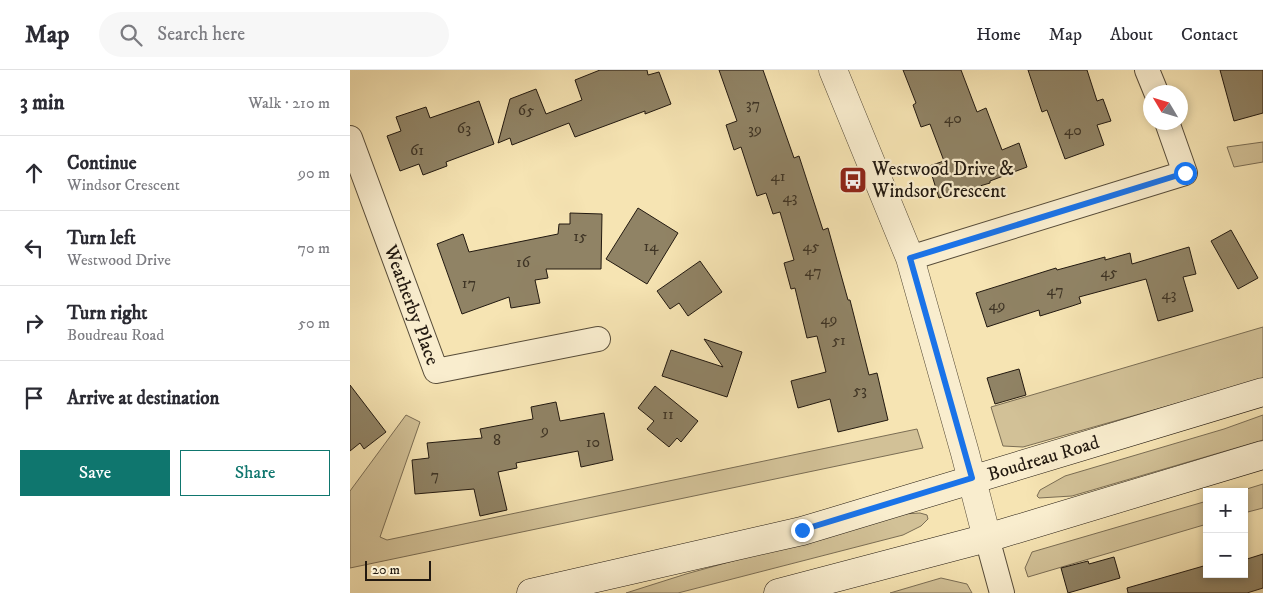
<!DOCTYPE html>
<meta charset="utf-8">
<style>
:root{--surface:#fff;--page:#f7f7f7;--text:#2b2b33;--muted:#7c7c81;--line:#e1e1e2;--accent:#0f766e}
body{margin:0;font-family:"IM FELL DW Pica",serif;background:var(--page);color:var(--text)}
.controls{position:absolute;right:15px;bottom:15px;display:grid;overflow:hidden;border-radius:0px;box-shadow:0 2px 8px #0003}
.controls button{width:45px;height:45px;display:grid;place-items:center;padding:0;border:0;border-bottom:1px solid var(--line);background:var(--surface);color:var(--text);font:25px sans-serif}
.compass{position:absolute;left:793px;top:15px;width:45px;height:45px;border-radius:50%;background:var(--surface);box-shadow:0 2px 8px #0003;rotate:308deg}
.scale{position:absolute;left:15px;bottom:12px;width:66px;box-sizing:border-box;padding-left:5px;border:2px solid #221910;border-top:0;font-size:14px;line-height:18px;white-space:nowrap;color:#221910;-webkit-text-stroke:4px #f9edce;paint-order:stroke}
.stop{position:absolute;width:15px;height:15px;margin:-11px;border:4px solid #1a73e8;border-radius:50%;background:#fff}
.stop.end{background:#1a73e8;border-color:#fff;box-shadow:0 1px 5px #0008}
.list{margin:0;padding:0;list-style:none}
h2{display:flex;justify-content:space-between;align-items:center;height:65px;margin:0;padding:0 20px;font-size:21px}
h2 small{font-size:16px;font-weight:400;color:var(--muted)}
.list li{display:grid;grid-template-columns:32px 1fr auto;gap:15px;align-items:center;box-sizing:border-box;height:75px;padding:0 20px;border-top:1px solid var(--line)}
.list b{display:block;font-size:19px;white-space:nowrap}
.list p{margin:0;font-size:16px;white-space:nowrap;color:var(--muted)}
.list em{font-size:16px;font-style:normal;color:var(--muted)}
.actions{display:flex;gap:10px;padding:15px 20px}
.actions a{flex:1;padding:11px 0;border:1px solid var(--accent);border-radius:0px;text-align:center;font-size:18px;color:var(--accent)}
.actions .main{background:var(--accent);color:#fff}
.icon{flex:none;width:28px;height:28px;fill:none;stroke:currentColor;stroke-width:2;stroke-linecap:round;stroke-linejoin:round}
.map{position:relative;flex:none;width:913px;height:523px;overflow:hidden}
header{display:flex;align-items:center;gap:30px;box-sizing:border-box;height:70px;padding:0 25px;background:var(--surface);border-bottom:1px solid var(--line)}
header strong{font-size:24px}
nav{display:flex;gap:28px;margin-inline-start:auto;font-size:18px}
.search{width:350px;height:45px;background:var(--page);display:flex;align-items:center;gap:12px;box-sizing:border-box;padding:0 18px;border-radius:28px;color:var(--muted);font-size:19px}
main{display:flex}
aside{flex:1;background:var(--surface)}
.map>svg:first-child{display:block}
</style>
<header>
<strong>Map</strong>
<div class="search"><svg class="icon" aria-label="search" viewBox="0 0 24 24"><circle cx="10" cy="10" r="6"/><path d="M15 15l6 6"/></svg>Search here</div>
<nav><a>Home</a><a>Map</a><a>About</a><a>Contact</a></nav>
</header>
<main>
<aside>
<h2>3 min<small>Walk · 210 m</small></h2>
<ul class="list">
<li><svg class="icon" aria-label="ahead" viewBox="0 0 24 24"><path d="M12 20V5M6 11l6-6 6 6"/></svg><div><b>Continue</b><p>Windsor Crescent</p></div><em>90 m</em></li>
<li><svg class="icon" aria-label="left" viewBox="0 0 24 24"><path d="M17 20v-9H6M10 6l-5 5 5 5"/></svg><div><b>Turn left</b><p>Westwood Drive</p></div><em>70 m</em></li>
<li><svg class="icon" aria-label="right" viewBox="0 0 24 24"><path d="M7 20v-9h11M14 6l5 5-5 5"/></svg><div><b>Turn right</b><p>Boudreau Road</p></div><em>50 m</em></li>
<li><svg class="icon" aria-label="arrive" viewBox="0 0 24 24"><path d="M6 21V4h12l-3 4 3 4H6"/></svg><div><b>Arrive at destination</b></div></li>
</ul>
<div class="actions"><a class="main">Save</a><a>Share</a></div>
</aside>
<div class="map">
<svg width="913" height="523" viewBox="0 0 913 523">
<rect width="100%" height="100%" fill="#f6e4b3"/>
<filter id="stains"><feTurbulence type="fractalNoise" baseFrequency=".004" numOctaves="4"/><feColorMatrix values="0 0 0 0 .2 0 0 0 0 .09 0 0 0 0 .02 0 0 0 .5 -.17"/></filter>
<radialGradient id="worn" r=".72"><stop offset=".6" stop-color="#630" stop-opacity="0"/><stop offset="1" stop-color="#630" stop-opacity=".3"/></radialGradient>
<g fill="#d2c197" stroke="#7a6d54">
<polygon points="913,72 913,92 884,97 877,77"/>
<polygon points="913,257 913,309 673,377 653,376 641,337"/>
<polygon points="56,345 70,352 30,467 37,470 567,359 573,378 0,498 0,421"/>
<polygon points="913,345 913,370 722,426 689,428 687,426 690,420 715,406 874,359"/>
<polygon points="913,414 913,438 894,443 894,422 887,422"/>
<polygon points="857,431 857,454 678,507 675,498 682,482"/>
<polygon points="570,443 577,445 578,449 571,456 553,465 328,523 276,523 336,504 552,444"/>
<polygon points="591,508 617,514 622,523 540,523"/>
</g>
<g fill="#908365" stroke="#221910">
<polygon points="250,0 297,0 298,5 309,2 321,34 295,44 295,41 225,67 219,53 162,75 160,68 148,73 160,29 186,19 196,44 232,30 225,10"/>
<polygon points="369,0 413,0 444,88 449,86 473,160 478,158 498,230 500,230 519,305 527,303 538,350 488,362 480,329 448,338 441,311 476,302 467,266 457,268 445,218 441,219 434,193 444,190 430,142 423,144 416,123 407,126 391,77 384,80 376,55 387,51"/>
<polygon points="553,0 611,0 627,42 636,38 652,80 669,73 677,97 640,111 640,113 589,128 579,96 594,91 580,54 571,57 563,35 566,33"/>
<polygon points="678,0 737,0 747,31 753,29 761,51 747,55 754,75 715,89 697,40 692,42"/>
<polygon points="870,0 913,0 913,43 884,51"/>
<polygon points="129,31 144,74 96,92 97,96 73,105 69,94 50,101 37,66 51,61 46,47 76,37 80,48"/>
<polygon points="288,138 328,163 297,214 256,189"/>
<polygon points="220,143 252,144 251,199 196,199 198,208 185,210 190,233 161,238 159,227 112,244 87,174 113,164 119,182 208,164 209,154 220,154"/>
<polygon points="881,160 908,208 888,219 861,171"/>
<polygon points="839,177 846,204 833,207 843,241 808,251 796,209 729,227 731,233 722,236 690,246 689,240 637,257 626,223 706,198 707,200 755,187 755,190 780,183 782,194"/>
<polygon points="350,191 372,222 338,246 329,233 320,239 307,221"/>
<polygon points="354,269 392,282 377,327 312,306 321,280 373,297"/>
<polygon points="669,299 676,325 645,334 637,308"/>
<polygon points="0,315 36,362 14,379 10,373 0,381"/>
<polygon points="305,316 348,351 331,372 327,368 319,377 297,359 304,351 288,338"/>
<polygon points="206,332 210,351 254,343 263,390 231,397 228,381 166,393 167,398 148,402 157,440 130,446 124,419 65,424 62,390 79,388 77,373 132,368 130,359 183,349 181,337"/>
<polygon points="913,484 913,518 897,523 778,523 777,518 857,495 857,504 894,504 894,490"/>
<polygon points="764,487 770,508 718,523 711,498 738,491 739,494"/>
</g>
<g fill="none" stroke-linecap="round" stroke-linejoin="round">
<defs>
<g id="minor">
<polyline points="797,0 806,22"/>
<path id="s1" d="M0 68 86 301 248 269"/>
<polyline points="560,188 835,103 817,52"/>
<polyline points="637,468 652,523"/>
</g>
<polyline id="tertiary" points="483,0 560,188 615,383 637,468"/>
<g id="secondary">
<path id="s2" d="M181 523 452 461 913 322"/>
<polyline points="428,523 637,468 913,385"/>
</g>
</defs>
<use href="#minor" stroke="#574c39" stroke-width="26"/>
<use href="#tertiary" stroke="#574c39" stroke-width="29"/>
<use href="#secondary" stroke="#221910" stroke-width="29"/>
<use href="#minor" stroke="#f9edce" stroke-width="24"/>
<use href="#tertiary" stroke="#f9edce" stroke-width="28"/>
<use href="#secondary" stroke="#f9edce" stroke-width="28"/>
</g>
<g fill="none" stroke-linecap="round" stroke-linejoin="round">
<polyline stroke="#1a73e8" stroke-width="6" points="452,460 622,408 560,188 835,103"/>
</g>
<defs>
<symbol id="bus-square" viewBox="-11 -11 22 22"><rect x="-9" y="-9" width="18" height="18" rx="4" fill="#8f2418" stroke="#f9edce"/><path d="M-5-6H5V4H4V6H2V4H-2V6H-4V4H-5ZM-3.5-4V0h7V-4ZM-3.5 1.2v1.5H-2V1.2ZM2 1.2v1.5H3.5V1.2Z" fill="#fff"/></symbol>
</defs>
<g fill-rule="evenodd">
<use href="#bus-square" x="487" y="94" width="32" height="32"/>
</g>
<g text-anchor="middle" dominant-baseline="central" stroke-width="4.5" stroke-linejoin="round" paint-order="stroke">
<g font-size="16" fill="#3e3425">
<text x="403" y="34">37</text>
<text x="176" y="40">65</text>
<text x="603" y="48">40</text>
<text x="114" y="58">63</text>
<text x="405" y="59">39</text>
<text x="723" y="60">40</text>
<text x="67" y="80">61</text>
<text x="428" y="106">41</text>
<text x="440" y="127">43</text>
<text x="230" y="166">15</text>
<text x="301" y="176">14</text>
<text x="461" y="176">45</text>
<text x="173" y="192">16</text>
<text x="463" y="201">47</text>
<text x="759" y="202">45</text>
<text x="119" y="213">17</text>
<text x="705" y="220">47</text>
<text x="819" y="224">43</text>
<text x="647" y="235">49</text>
<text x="479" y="249">49</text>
<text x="489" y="270">51</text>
<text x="510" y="320">53</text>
<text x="318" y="344">11</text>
<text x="195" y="360">9</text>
<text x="147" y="370">8</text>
<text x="243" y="372">10</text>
<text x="85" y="405">7</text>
</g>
<g font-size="19" fill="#221910" stroke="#f9edce" text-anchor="start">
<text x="522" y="99">Westwood Drive &amp;<tspan x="522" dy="22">Windsor Crescent</tspan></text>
</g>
<g font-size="19" fill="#221910" stroke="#f9edce">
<text stroke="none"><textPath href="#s1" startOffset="178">Weatherby Place</textPath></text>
<text stroke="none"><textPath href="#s2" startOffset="530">Boudreau Road</textPath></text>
</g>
</g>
<rect width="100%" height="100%" filter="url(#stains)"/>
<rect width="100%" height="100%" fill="url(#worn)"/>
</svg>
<div class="controls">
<button>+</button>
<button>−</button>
</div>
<svg class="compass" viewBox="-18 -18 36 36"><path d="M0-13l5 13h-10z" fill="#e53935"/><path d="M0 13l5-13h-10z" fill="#7c7c81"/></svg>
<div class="scale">20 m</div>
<div class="stop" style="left:835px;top:103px"></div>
<div class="stop end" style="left:452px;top:460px"></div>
</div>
</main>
